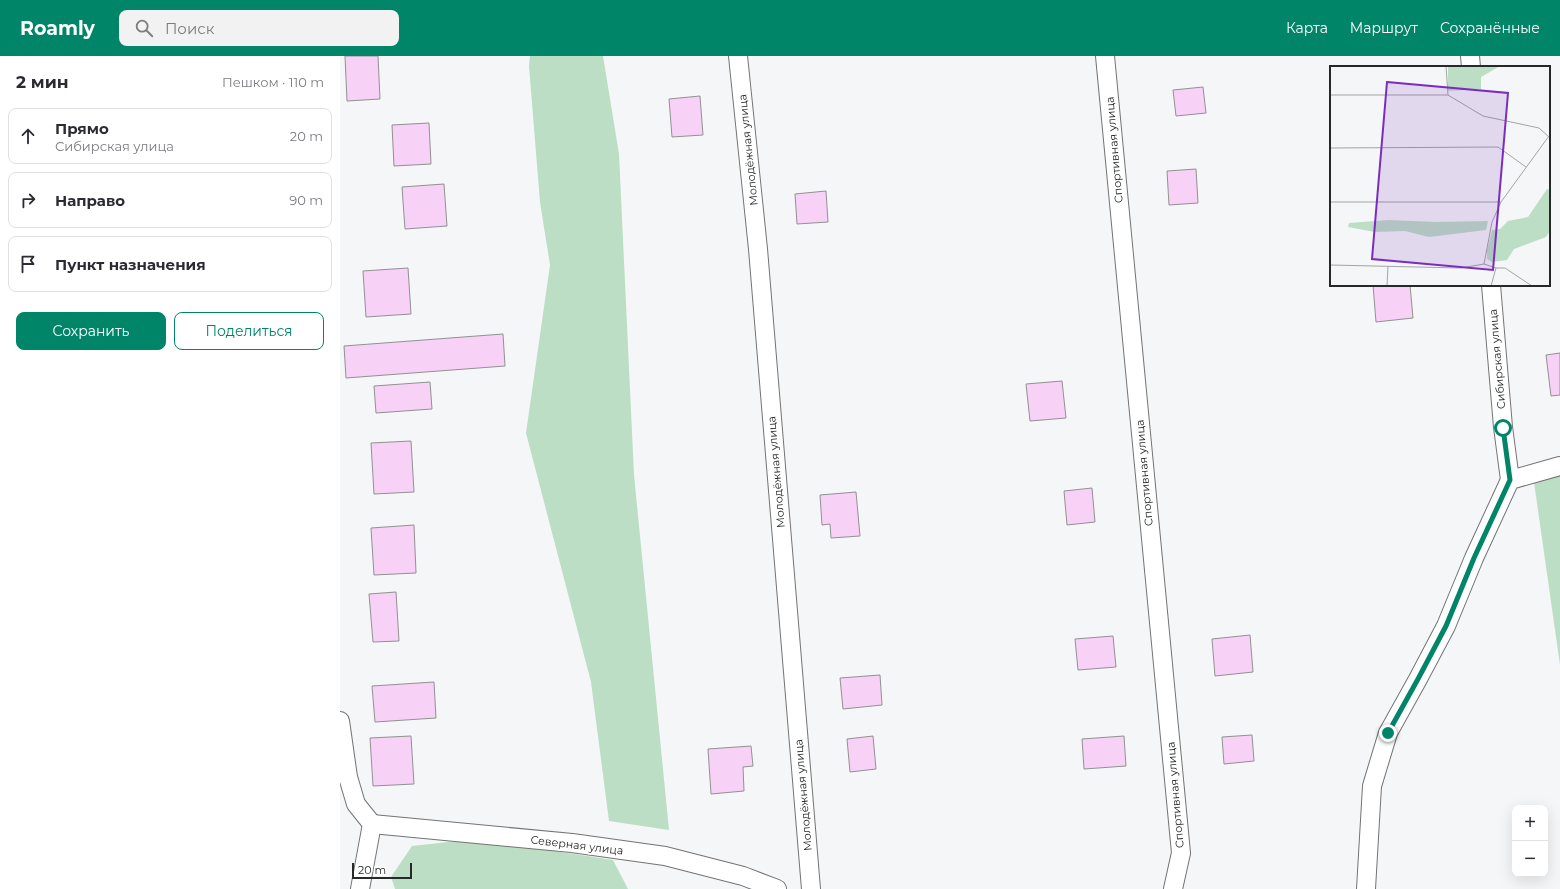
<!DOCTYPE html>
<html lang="ru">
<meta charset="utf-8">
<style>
:root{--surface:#fff;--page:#f2f2f3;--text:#2b2b33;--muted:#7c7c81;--line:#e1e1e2;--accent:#008568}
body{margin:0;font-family:Montserrat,sans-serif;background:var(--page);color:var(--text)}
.controls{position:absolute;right:12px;bottom:12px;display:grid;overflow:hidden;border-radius:8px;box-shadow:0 4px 16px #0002}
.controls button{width:36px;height:36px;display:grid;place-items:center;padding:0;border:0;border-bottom:1px solid var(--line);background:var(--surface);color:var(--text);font:20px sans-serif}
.scale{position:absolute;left:12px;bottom:10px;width:60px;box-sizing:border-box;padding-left:4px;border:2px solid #272828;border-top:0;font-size:11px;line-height:14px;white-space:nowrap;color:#272828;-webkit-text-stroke:3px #fff;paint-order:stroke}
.stop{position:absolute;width:12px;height:12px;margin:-9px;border:3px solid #008568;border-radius:50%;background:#fff}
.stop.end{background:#008568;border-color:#fff;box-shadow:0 1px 4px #0008}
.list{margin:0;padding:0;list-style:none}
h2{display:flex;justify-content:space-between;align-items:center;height:52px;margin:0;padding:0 16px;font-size:17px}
h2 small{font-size:13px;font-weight:400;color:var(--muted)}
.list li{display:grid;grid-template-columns:26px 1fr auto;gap:12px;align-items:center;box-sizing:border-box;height:56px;margin:0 8px 8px;padding:0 8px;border:1px solid var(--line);border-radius:8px}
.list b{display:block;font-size:15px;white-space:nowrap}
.list p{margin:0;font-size:13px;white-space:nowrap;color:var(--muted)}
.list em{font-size:13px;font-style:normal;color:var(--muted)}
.actions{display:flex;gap:8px;padding:12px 16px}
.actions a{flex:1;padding:9px 0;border:1px solid var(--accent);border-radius:8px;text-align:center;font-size:14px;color:var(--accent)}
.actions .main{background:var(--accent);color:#fff}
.icon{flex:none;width:22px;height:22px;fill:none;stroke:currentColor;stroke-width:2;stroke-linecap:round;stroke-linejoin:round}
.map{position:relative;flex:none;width:1220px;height:833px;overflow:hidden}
header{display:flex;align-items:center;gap:24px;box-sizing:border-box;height:56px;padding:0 20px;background:var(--accent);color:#fff}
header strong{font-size:19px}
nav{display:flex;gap:22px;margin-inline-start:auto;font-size:14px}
.search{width:280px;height:36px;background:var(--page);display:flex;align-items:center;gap:10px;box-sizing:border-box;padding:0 14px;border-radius:8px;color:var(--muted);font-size:15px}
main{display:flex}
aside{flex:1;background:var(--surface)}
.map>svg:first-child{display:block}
</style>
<header>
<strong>Roamly</strong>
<div class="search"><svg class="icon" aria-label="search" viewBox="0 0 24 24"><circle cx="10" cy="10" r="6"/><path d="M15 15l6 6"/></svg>Поиск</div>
<nav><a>Карта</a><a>Маршрут</a><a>Сохранённые</a></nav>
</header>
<main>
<aside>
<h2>2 мин<small>Пешком · 110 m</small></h2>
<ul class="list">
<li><svg class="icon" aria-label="ahead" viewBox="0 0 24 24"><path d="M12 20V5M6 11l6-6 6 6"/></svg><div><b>Прямо</b><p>Сибирская улица</p></div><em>20 m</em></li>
<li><svg class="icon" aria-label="right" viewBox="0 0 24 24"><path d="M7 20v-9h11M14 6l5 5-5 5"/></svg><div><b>Направо</b></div><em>90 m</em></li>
<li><svg class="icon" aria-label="arrive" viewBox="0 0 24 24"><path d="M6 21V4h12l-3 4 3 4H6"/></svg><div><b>Пункт назначения</b></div></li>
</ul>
<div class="actions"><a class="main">Сохранить</a><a>Поделиться</a></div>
</aside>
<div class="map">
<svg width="1220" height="833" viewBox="0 0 1220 833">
<rect width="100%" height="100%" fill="#f5f6f7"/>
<g fill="#bbdec4">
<polygon points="190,0 263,0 279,98 294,419 329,774 269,765 251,626 186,377 210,209 200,146 189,10"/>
<polygon points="1220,416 1220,609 1193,419"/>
<polygon points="136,783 273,804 288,833 55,833 51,821 72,790"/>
</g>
<g fill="#f8d1f7" stroke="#929192">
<polygon points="5,0 38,0 40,43 7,45"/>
<polygon points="863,31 866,57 836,60 833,34"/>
<polygon points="360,40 363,79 332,81 329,43"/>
<polygon points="89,67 91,108 54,110 52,69"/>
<polygon points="856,113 858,147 829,149 827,115"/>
<polygon points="104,128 107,170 65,173 62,131"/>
<polygon points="486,135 488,166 457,168 455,138"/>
<polygon points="68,212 71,258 26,261 23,215"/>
<polygon points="1033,229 1070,229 1073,262 1036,266"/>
<polygon points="163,278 165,310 6,322 4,290"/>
<polygon points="1220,297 1220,339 1211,340 1206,299"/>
<polygon points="722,325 726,362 690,365 686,328"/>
<polygon points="90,326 92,353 36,357 34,330"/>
<polygon points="71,385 74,436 34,438 31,387"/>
<polygon points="752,432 755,466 727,469 724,435"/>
<polygon points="516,436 520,480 491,482 490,468 482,469 480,439"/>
<polygon points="74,469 76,517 34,519 31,472"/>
<polygon points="56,536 59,585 33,586 29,538"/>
<polygon points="910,579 913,616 875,620 872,583"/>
<polygon points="773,580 776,611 738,614 735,583"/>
<polygon points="540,619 542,649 503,653 500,622"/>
<polygon points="94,626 96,662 35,666 32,630"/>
<polygon points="912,679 914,705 884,708 882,681"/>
<polygon points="71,680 74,728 33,730 30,682"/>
<polygon points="533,680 536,713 510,716 507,683"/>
<polygon points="784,680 786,710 744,713 742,683"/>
<polygon points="411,690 413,710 403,711 404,735 371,738 368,693"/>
</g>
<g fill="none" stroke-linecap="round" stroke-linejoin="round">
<defs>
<g id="minor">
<polyline points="398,0 418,193 471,833"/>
<polyline points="765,0 841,797 833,833"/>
<polyline points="1130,0 1131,11"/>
<polyline points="1151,229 1163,371 1170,424"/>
<polyline points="0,665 8,721 16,748 32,768"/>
<polyline points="32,768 232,787 325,800 403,820 437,833"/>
<polyline points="20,833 32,768"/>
<polyline points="1026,833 1032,730 1048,677 1078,623 1106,570 1134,502 1170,424 1220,410"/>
</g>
</defs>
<use href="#minor" stroke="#727374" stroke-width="20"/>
<use href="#minor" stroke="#fff" stroke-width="18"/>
</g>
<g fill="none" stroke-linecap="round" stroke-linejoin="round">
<polyline stroke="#008568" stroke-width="5" points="1048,677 1078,623 1106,570 1134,502 1170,424 1163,372"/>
</g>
<g text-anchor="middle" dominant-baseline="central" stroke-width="3.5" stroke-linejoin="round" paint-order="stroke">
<g font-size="11" fill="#272828" stroke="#fff">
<text transform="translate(408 94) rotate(-96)">Молодёжная улица</text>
<text transform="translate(774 94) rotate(-95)">Спортивная улица</text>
<text transform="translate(1157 303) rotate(-95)">Сибирская улица</text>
<text transform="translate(436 416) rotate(-95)">Молодёжная улица</text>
<text transform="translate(804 417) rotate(-95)">Спортивная улица</text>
<text transform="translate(463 739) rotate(-95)">Молодёжная улица</text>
<text transform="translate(835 739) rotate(-95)">Спортивная улица</text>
<text transform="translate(237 789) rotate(7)">Северная улица</text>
</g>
</g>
<g transform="translate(990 10)">
<rect width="220" height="220" fill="#f5f6f7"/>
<path d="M118 0H170L151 11V23L118 25ZM217 123 220 124V165L216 171 184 183 177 194 162 196 157 193V184L162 164 170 163 178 155 198 151ZM59 154 106 156 158 155 156 164 99 171 75 165 45 166 18 161 19 157Z" fill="#bbdec4"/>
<path fill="none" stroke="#a3a4a4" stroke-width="1" d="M116 0 118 29 153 50 209 62 219 71M0 29H118M0 82 168 81 196 101M0 136H171M154 198 162 156 171 136 219 70M154 198 166 202 161 220M0 199 131 202 154 198M166 202H175L202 220M57 220 58 200"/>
<path fill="#7b2cbf" fill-opacity="0.15" stroke="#7b2cbf" stroke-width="2" d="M57 16 178 27 163 204 42 193Z"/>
<rect width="220" height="220" fill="none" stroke="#272828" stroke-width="2"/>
</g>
</svg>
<div class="controls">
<button>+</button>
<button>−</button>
</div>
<div class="scale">20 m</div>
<div class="stop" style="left:1163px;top:372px"></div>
<div class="stop end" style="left:1048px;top:677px"></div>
</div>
</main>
